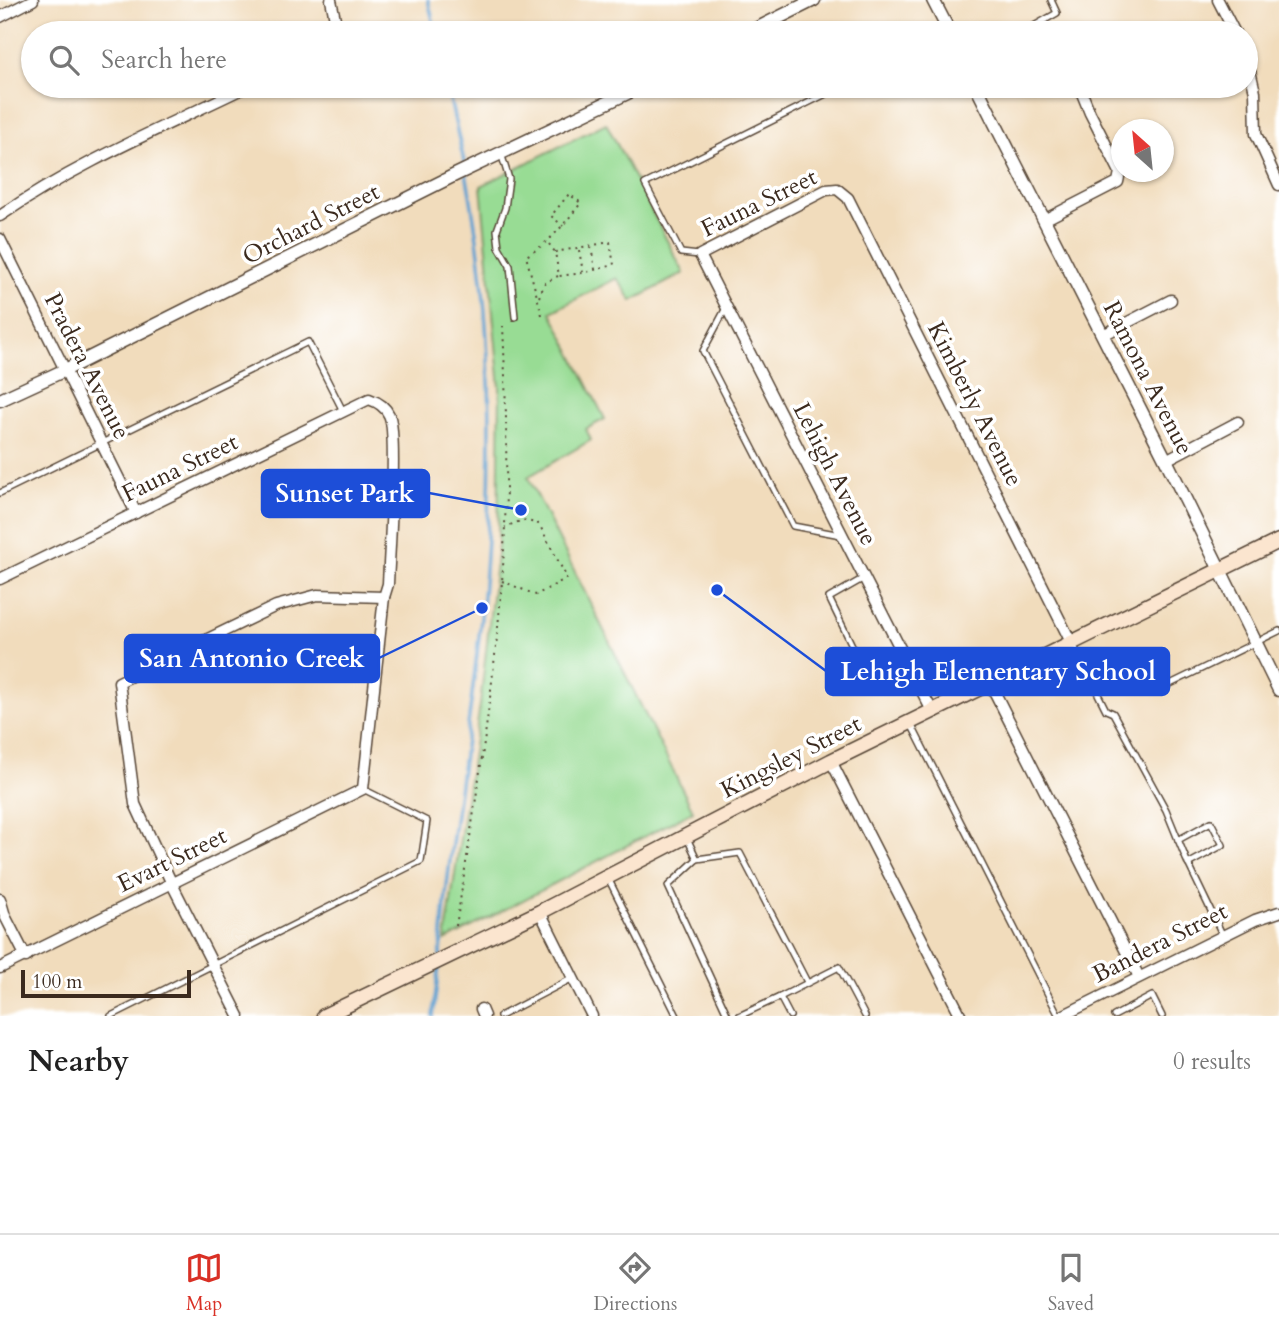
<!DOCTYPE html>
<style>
:root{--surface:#fff;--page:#f6f6f6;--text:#222;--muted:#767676;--line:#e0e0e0;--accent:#d93025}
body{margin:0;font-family:Cardo,serif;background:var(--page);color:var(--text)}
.compass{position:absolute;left:1111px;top:119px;width:63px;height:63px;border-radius:50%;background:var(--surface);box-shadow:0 2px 5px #0004;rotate:333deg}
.scale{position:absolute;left:21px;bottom:18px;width:170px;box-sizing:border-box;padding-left:7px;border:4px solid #3b2a1e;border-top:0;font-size:19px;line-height:24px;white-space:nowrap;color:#3b2a1e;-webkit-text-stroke:5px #fff;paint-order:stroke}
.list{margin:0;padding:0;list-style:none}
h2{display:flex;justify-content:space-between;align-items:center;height:91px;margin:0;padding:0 28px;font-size:30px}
h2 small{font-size:23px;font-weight:400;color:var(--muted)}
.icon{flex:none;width:38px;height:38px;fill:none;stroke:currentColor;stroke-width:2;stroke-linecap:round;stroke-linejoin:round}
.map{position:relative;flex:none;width:1279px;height:1016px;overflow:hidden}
.search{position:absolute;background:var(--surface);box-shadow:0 2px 5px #0004;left:21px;right:21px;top:21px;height:77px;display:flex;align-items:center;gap:18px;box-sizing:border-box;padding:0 24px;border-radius:38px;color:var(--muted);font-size:26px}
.sheet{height:217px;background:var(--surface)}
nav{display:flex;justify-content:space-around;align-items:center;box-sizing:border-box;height:98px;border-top:2px solid var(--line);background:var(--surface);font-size:19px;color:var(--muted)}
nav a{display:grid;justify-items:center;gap:4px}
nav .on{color:var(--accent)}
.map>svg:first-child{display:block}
</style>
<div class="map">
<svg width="1279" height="1016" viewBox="0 0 1279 1016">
<rect width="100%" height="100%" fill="#fff"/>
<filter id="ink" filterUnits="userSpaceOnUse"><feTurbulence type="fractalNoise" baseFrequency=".0143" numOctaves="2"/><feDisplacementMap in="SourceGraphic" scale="14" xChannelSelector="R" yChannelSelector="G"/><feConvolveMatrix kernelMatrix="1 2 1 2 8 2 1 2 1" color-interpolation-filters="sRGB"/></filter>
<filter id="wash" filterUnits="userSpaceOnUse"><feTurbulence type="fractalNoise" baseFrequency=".00686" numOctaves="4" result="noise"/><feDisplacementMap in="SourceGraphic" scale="28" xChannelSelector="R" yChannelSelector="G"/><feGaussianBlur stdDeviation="1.57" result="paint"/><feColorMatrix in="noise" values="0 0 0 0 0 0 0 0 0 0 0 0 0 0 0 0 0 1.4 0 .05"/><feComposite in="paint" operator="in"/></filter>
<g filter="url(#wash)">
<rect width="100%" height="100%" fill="#f1dcbc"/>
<polygon fill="#98dc94" stroke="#6a8359" stroke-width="2" points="606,123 684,273 632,301 617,278 551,312 605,419 586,429 591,440 528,477 693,811 445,941 480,705 498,544 500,388 481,186"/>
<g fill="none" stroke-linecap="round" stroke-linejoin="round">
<g stroke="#5da0d1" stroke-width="3.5">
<polyline points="428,0 436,33"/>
<polyline points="447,86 465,166"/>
<path d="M440 956C449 839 471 724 482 608 495 463 494 316 466 173"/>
<polyline points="433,1016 439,967"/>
</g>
</g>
</g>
<g filter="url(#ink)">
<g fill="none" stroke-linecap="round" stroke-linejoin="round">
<defs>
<g id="service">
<polyline points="1027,30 1057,13 1051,0"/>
<polyline points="1004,33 1007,31"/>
<polyline points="501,153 509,179 505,208 497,230 499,247 510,266 515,317"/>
<polyline points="699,255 681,253 645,184 842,86"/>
<polyline points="726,308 703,351 793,526 841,535"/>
<polyline points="0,493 308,342 343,411"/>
<polyline points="864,578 829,598 865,672 903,654"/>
<polyline points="1073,644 1106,710 1113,713 1166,810 1186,859 1223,936"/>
<polyline points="1160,689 1279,631"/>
<polyline points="910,722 1059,1016"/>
<polyline points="686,836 697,859 668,886 728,1016"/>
<polyline points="1178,840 1211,822 1223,845 1188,864"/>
<polyline points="697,859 740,853 807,982"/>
<polyline points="608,878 677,1016"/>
<polyline points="780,997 839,967 865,1016"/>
<polyline points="111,1016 421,861 427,821 363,789"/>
<polyline points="500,1016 573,978"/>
<polyline points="739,1016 780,997 790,1016"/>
<polyline points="1114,1016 1152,996 1162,1016"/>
</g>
<g id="minor">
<polyline points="331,0 338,33"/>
<polyline points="1218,0 1235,33"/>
<polyline points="0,17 33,0"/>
<polyline points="1246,54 1255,92 1256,134 1279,185"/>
<path d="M0 216C77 163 164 127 248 86"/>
<polyline points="1044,220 1118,182 1120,172 1090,113 1079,86"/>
<polyline points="0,239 136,513"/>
<polyline points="1103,335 1171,300"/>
<polyline points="1166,460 1238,422"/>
<path d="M0 579 369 399C378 402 385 406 389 415 398 432 389 557 388 584L384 597 363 789 0 968"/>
<polyline points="990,683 1139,977"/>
<polyline points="932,711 700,255 826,190 837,189 848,198 1071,642"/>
<polyline points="831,761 961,1016"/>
<polyline points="0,899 5,916 26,957"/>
<polyline points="540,912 592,1016"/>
<polyline points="481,1009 484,1016"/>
<polyline points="239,1016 172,884 135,804 119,682 276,606 317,595 384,597"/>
<polyline points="1062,1016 1255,920 1279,912"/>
</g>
<g id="tertiary">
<polyline points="933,0 950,33"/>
<polyline points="748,33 814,0"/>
<polyline points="976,86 1166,460 1279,690"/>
<polyline points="0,400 65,370 455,175 642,86"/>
</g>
<polyline id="secondary" points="324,1016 540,912 831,761 1279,541"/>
</defs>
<use href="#service" stroke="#564536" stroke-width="8"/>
<use href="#minor" stroke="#564536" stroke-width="13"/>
<use href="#tertiary" stroke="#564536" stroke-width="15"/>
<use href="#secondary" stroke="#564536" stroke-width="17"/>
<g stroke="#564536" stroke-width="2" stroke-dasharray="2 5" stroke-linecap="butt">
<polyline points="549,244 555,252 559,276 583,273 614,265 610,242 555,252"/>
<polyline points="591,247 595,269"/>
<polyline points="579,250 583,272"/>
<polyline points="539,297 545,283 558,276"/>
<path d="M542 315 526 256C550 243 564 224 581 203L569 194 551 216 563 226"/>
<polyline points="502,581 536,595 567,578 539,524 523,520 505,527"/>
<path d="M456 926C474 812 493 697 502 582 508 497 507 411 503 326"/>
</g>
<use href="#service" stroke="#fff" stroke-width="5"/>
<use href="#minor" stroke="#fff" stroke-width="10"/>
<use href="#tertiary" stroke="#fff" stroke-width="12"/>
<use href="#secondary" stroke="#fbe5cf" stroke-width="14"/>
</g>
</g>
<g text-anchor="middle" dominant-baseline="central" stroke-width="7" stroke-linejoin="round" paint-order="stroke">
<g font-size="24" fill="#3b2a1e" stroke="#fff">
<text transform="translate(759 203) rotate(-26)">Fauna Street</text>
<text transform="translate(311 224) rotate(-27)">Orchard Street</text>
<text transform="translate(87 366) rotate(63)">Pradera Avenue</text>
<text transform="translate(1148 378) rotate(63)">Ramona Avenue</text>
<text transform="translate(975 404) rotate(63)">Kimberly Avenue</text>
<text transform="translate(180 468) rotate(-26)">Fauna Street</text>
<text transform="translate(835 474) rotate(63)">Lehigh Avenue</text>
<text transform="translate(791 757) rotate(-27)">Kingsley Street</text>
<text transform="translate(172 860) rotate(-26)">Evart Street</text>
<text transform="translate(1160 943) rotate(-27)">Bandera Street</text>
</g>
</g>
<path fill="none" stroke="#1d4ed8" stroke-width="2.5" d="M521 510L429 493M482 608L379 658M717 590L826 671"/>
<g fill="#1d4ed8" stroke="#fff" stroke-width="2.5">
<circle cx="521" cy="510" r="7"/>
<circle cx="482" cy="608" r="7"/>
<circle cx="717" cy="590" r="7"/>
</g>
<g fill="#1d4ed8" stroke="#1d4ed8" stroke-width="2.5">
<rect x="262" y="470" width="167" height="47" rx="7"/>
<rect x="125" y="635" width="254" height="47" rx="7"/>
<rect x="826" y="648" width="343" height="47" rx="7"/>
</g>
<g font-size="26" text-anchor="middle" font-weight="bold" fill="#fff">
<text x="345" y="502">Sunset Park</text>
<text x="252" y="667">San Antonio Creek</text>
<text x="998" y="680">Lehigh Elementary School</text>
</g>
</svg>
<svg class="compass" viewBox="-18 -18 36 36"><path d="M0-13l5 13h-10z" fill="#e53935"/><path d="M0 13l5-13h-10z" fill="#767676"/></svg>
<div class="scale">100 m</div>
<div class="search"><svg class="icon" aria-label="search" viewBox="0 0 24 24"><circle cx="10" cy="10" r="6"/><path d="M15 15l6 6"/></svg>Search here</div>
</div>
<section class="sheet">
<h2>Nearby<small>0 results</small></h2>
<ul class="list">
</ul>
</section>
<nav>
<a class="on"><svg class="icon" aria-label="map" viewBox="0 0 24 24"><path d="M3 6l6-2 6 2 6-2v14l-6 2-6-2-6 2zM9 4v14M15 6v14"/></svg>Map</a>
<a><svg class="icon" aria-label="directions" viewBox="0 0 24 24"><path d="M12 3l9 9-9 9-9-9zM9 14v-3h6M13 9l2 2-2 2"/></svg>Directions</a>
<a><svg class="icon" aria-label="saved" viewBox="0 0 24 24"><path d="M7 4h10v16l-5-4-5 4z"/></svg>Saved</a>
</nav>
